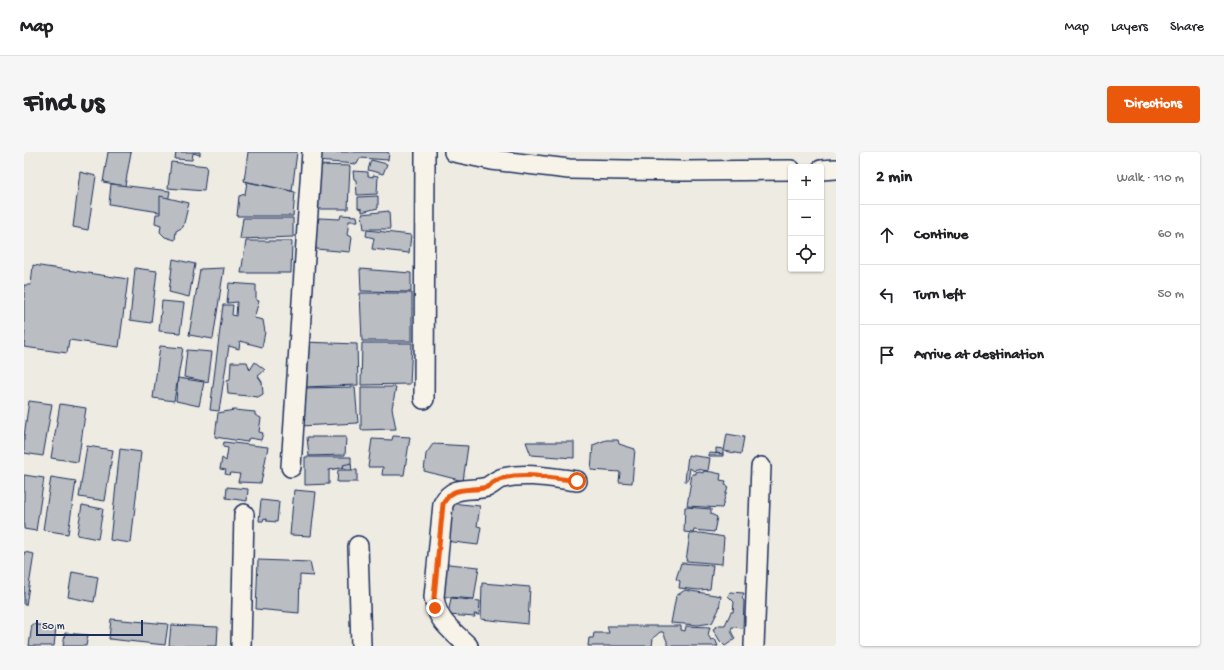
<!DOCTYPE html>
<meta charset="utf-8">
<style>
:root{--surface:#fff;--page:#f6f6f6;--text:#202124;--muted:#757577;--line:#e0e0e0;--accent:#ea580c}
body{margin:0;font-family:"Gochi Hand",sans-serif;background:var(--page);color:var(--text)}
.controls{position:absolute;right:12px;top:12px;display:grid;overflow:hidden;border-radius:4px;box-shadow:0 1px 3px #0004}
.controls button{width:36px;height:36px;display:grid;place-items:center;padding:0;border:0;border-bottom:1px solid var(--line);background:var(--surface);color:var(--text);font:20px sans-serif}
.scale{position:absolute;left:12px;bottom:10px;width:107px;box-sizing:border-box;padding-left:4px;border:2px solid #1b2f5e;border-top:0;font-size:11px;line-height:14px;white-space:nowrap;color:#1b2f5e;-webkit-text-stroke:3px #f7f3e8;paint-order:stroke}
.stop{position:absolute;width:12px;height:12px;margin:-9px;border:3px solid #ea580c;border-radius:50%;background:#fff}
.stop.end{background:#ea580c;border-color:#fff;box-shadow:0 1px 4px #0008}
.list{margin:0;padding:0;list-style:none}
h2{display:flex;justify-content:space-between;align-items:center;height:52px;margin:0;padding:0 16px;font-size:17px}
h2 small{font-size:13px;font-weight:400;color:var(--muted)}
.list li{display:grid;grid-template-columns:26px 1fr auto;gap:12px;align-items:center;box-sizing:border-box;height:60px;padding:0 16px;border-top:1px solid var(--line)}
.list b{display:block;font-size:15px;white-space:nowrap}
.list em{font-size:13px;font-style:normal;color:var(--muted)}
.icon{flex:none;width:22px;height:22px;fill:none;stroke:currentColor;stroke-width:2;stroke-linecap:round;stroke-linejoin:round}
.map{position:relative;flex:none;width:812px;height:494px;overflow:hidden;border-radius:4px}
header{display:flex;align-items:center;gap:24px;box-sizing:border-box;height:56px;padding:0 20px;background:var(--surface);border-bottom:1px solid var(--line)}
header strong{font-size:19px}
nav{display:flex;gap:22px;margin-inline-start:auto;font-size:14px}
.intro{display:flex;align-items:center;justify-content:space-between;box-sizing:border-box;height:96px;padding:0 24px}
h1{margin:0;font-size:28px}
.button{padding:10px 18px;border-radius:4px;background:var(--accent);color:#fff;font-size:14px;font-weight:700}
main{display:flex;gap:24px;padding:0 24px}
aside{flex:1;background:var(--surface);border-radius:4px;box-shadow:0 1px 3px #0004}
.map>svg:first-child{display:block}
</style>
<header>
<strong>Map</strong>
<nav><a>Map</a><a>Layers</a><a>Share</a></nav>
</header>
<div class="intro"><h1>Find us</h1><a class="button">Directions</a></div>
<main>
<div class="map">
<svg width="812" height="494" viewBox="0 0 812 494">
<rect width="100%" height="100%" fill="#eeebe2"/>
<filter id="ink" filterUnits="userSpaceOnUse"><feTurbulence type="fractalNoise" baseFrequency=".025" numOctaves="2"/><feDisplacementMap in="SourceGraphic" scale="8" xChannelSelector="R" yChannelSelector="G"/><feConvolveMatrix kernelMatrix="1 2 1 2 8 2 1 2 1" color-interpolation-filters="sRGB"/></filter>
<g filter="url(#ink)">
<g fill="#babdc2" stroke="#1b2f5e">
<polygon points="84,0 107,0 101,34 79,30"/>
<polygon points="152,0 176,0 176,3 169,1 168,8 151,7"/>
<polygon points="224,0 273,0 268,39 220,29"/>
<polygon points="291,0 362,0 365,1 364,8 336,6 333,12 291,9"/>
<polygon points="347,8 363,12 359,22 344,18"/>
<polygon points="147,10 183,14 180,39 144,36"/>
<polygon points="296,13 326,14 324,57 292,57"/>
<polygon points="329,19 344,20 344,24 349,25 349,23 354,24 353,42 333,43 332,28 330,27"/>
<polygon points="56,20 72,24 64,78 49,75"/>
<polygon points="223,30 271,40 269,64 213,64 215,44 221,42"/>
<polygon points="87,32 146,39 142,61 85,52"/>
<polygon points="136,44 165,51 159,75 152,79 151,88 141,85 136,80 137,73 131,71 132,62 136,62"/>
<polygon points="354,44 354,56 338,60 338,57 334,56 334,45"/>
<polygon points="365,59 366,77 340,77 338,62"/>
<polygon points="317,63 333,64 334,69 325,69 323,83 328,85 326,100 292,97 291,86 287,70 294,71 295,66 316,67"/>
<polygon points="219,66 269,66 269,85 216,87"/>
<polygon points="343,78 387,83 385,101 348,97 350,86 342,84"/>
<polygon points="222,89 268,89 267,121 217,121"/>
<polygon points="149,107 171,112 165,145 145,140"/>
<polygon points="9,113 104,127 95,195 45,188 43,201 0,195 1,179 0,179 0,133 7,133"/>
<polygon points="111,116 133,119 127,171 106,168"/>
<polygon points="200,116 189,187 165,183 176,117"/>
<polygon points="336,117 387,121 387,140 337,139"/>
<polygon points="205,131 232,133 232,148 235,149 230,166 239,168 241,180 238,195 216,189 215,197 205,194 195,259 186,258 199,153 209,153 208,163 212,164 213,150 203,151"/>
<polygon points="336,141 388,141 388,189 338,189"/>
<polygon points="138,149 160,151 156,181 135,179"/>
<polygon points="280,190 333,192 334,233 279,235"/>
<polygon points="338,191 388,191 386,232 337,233"/>
<polygon points="136,194 159,196 150,249 129,246"/>
<polygon points="163,198 188,200 184,230 160,225"/>
<polygon points="207,210 223,210 226,218 231,210 241,218 234,224 238,230 239,242 234,245 204,242 203,228 206,227"/>
<polygon points="154,226 180,230 175,254 152,249"/>
<polygon points="331,235 334,271 276,274 278,236"/>
<polygon points="337,235 372,235 368,256 372,277 337,278"/>
<polygon points="5,249 28,252 19,304 0,301 0,284"/>
<polygon points="36,252 62,256 54,310 27,306"/>
<polygon points="210,258 231,260 231,263 237,266 235,280 239,281 237,288 225,286 223,290 191,285 194,261"/>
<polygon points="703,282 720,285 717,302 700,299"/>
<polygon points="369,284 386,285 380,323 358,323 359,315 344,315 348,287 368,288"/>
<polygon points="283,285 322,285 321,303 285,304"/>
<polygon points="582,288 594,288 595,292 611,297 608,331 595,330 596,320 567,318 569,293"/>
<polygon points="200,290 244,295 237,331 214,330 216,322 207,321 205,323 201,322 202,318 196,317 198,306 202,309 204,296 199,295"/>
<polygon points="502,290 550,290 550,306 507,303"/>
<polygon points="409,292 444,294 439,329 400,319 402,302"/>
<polygon points="63,294 89,298 81,349 55,345"/>
<polygon points="692,296 699,297 699,302 692,301"/>
<polygon points="96,297 117,300 107,391 86,388"/>
<polygon points="685,301 699,302 699,304 685,304"/>
<polygon points="664,303 686,306 684,319 672,317 670,319 666,316 664,329 661,329"/>
<polygon points="281,305 327,305 327,314 305,318 305,332 281,333"/>
<polygon points="327,311 328,320 322,323 319,313"/>
<polygon points="314,318 333,318 333,330 313,330"/>
<polygon points="672,319 679,321 680,319 688,320 697,322 696,328 702,329 701,333 704,334 698,356 663,354 668,322 672,322"/>
<polygon points="0,323 20,326 12,379 0,377"/>
<polygon points="27,325 52,329 44,382 19,378"/>
<polygon points="203,335 224,337 223,349 202,346"/>
<polygon points="270,338 292,340 287,384 266,383"/>
<polygon points="237,348 255,350 253,370 243,369 243,367 240,366 239,369 235,369"/>
<polygon points="427,351 456,354 453,374 457,375 454,393 421,389"/>
<polygon points="58,353 79,357 74,387 53,383"/>
<polygon points="661,355 687,357 687,362 693,365 690,380 670,378 669,381 660,380"/>
<polygon points="677,381 700,385 698,412 662,409 666,382"/>
<polygon points="0,400 10,402 2,453 0,453"/>
<polygon points="234,408 286,410 289,424 276,423 275,461 232,457"/>
<polygon points="415,411 455,415 450,447 412,444"/>
<polygon points="657,411 689,413 686,437 675,438 655,436 656,429 652,427"/>
<polygon points="48,420 74,425 70,450 44,445"/>
<polygon points="458,431 506,435 504,472 457,467"/>
<polygon points="661,438 697,444 695,457 688,471 674,473 647,471 652,444"/>
<polygon points="706,440 720,441 718,446 720,449 719,476 708,475 707,479 711,487 701,494 696,489 689,477 695,473 701,473 707,460 709,460 710,450 704,444"/>
<polygon points="427,446 456,449 455,463 450,462 451,465 424,463"/>
<polygon points="87,467 144,472 141,493 85,487"/>
<polygon points="8,472 32,476 30,494 5,494"/>
<polygon points="147,473 194,475 193,494 145,494"/>
<polygon points="583,474 657,474 657,478 661,479 662,474 686,475 684,483 687,488 691,487 694,494 643,494 643,489 639,480 636,480 629,486 628,494 564,494 565,486 569,486 570,481 585,481"/>
<polygon points="41,481 64,483 62,494 39,494"/>
</g>
<g fill="none" stroke-linecap="round" stroke-linejoin="round">
<defs>
<g id="minor">
<polyline points="430,0 468,8 545,17 659,19 767,18"/>
<polyline points="797,18 812,17"/>
<polyline points="400,247 401,0"/>
<polyline points="267,315 288,0"/>
<polyline points="334,394 337,494"/>
<polyline points="217,494 220,362"/>
<path d="M444 494C427 477 413 470 410 445L419 352C429 332 446 340 463 335 468 333 473 327 479 326 502 320 529 326 553 329"/>
<polyline points="730,494 737,315"/>
</g>
</defs>
<use href="#minor" stroke="#1b2f5e" stroke-width="22"/>
<use href="#minor" stroke="#f7f3e8" stroke-width="19"/>
</g>
</g>
<g fill="none" stroke-linecap="round" stroke-linejoin="round" filter="url(#ink)">
<path stroke="#ea580c" stroke-width="5" d="M411 456 410 445 419 352C429 332 446 340 463 335 468 333 472 327 479 326 502 320 529 326 553 329"/>
</g>
</svg>
<div class="controls">
<button>+</button>
<button>−</button>
<button><svg class="icon" aria-label="locate" viewBox="0 0 24 24"><circle cx="12" cy="12" r="6"/><path d="M12 2v4M12 18v4M2 12h4M18 12h4"/></svg></button>
</div>
<div class="scale">50 m</div>
<div class="stop" style="left:553px;top:329px"></div>
<div class="stop end" style="left:411px;top:456px"></div>
</div>
<aside>
<h2>2 min<small>Walk · 110 m</small></h2>
<ul class="list">
<li><svg class="icon" aria-label="ahead" viewBox="0 0 24 24"><path d="M12 20V5M6 11l6-6 6 6"/></svg><div><b>Continue</b></div><em>60 m</em></li>
<li><svg class="icon" aria-label="left" viewBox="0 0 24 24"><path d="M17 20v-9H6M10 6l-5 5 5 5"/></svg><div><b>Turn left</b></div><em>50 m</em></li>
<li><svg class="icon" aria-label="arrive" viewBox="0 0 24 24"><path d="M6 21V4h12l-3 4 3 4H6"/></svg><div><b>Arrive at destination</b></div></li>
</ul>
</aside>
</main>
